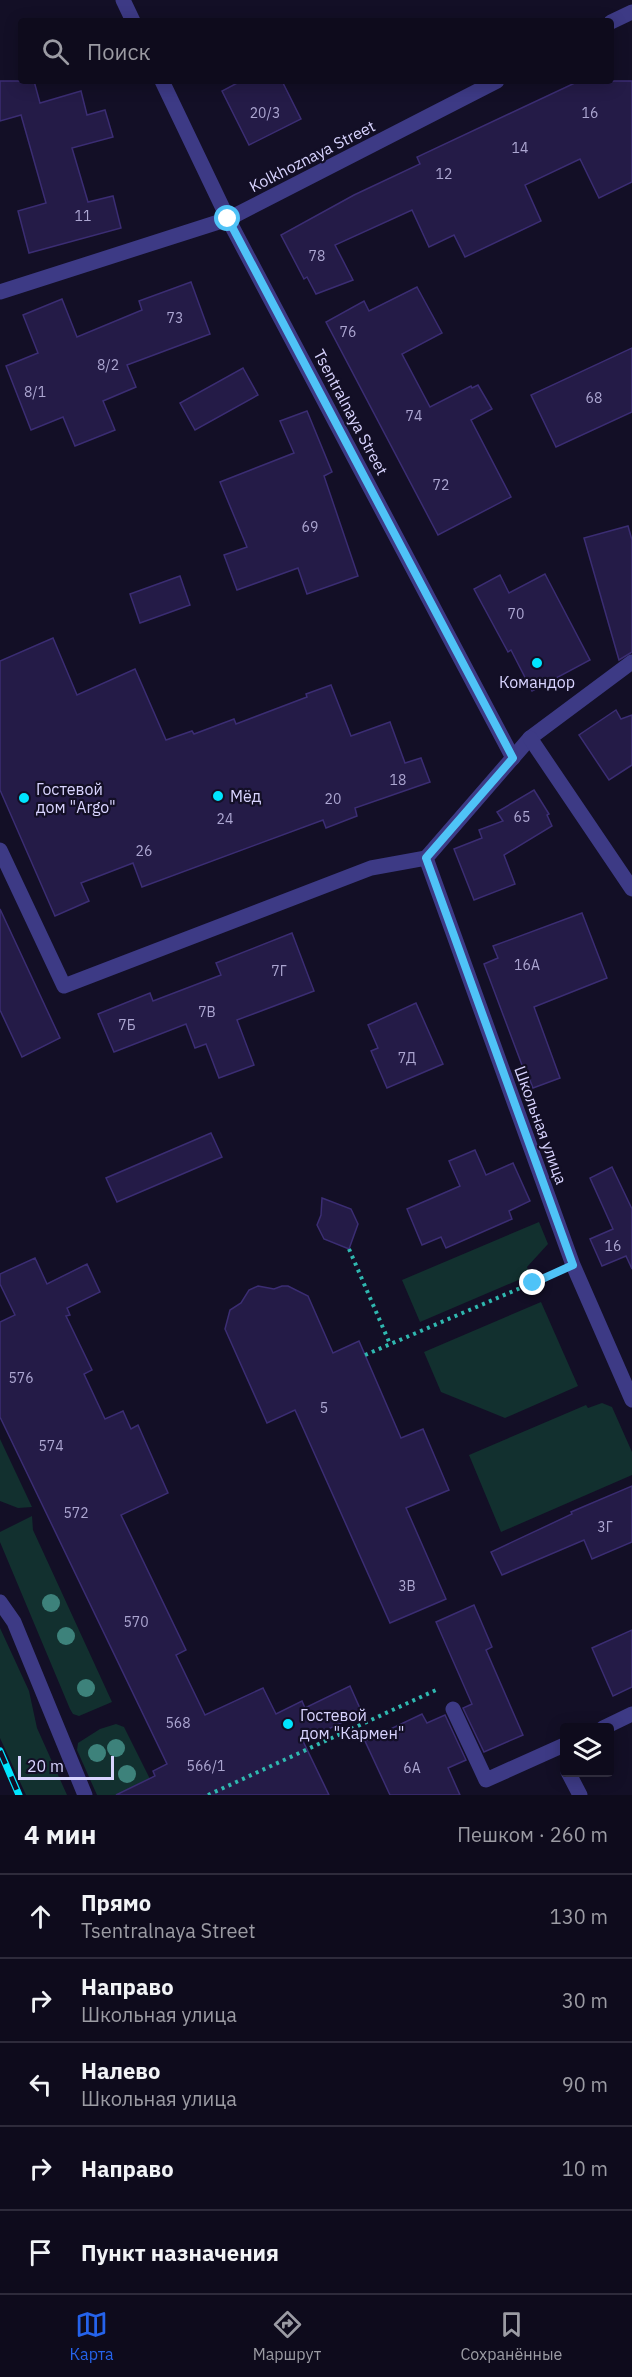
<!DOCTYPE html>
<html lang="ru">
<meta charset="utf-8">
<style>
:root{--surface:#0e0b1c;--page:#1c1929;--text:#f1f3f6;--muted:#9b9ba3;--line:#2e2b3b;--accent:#2563eb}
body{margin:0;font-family:"IBM Plex Sans",sans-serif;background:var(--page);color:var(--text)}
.controls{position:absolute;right:18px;bottom:18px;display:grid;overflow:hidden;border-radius:6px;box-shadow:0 3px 15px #0003}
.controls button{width:54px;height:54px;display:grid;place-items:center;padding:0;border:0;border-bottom:2px solid var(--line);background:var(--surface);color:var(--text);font:30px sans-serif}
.scale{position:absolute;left:18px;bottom:15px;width:96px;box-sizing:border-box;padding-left:6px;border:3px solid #d9d4ff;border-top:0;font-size:16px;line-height:21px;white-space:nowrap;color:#d9d4ff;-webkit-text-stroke:4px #130f26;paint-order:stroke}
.stop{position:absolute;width:18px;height:18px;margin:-14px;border:4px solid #4fc3f7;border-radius:50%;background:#fff}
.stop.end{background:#4fc3f7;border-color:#fff;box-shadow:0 2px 6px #0008}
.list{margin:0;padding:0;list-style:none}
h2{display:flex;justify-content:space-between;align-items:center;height:78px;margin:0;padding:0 24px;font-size:26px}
h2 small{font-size:20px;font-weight:400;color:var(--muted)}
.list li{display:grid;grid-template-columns:39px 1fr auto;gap:18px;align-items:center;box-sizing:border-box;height:84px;padding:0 24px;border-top:2px solid var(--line)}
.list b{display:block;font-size:22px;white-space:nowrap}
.list p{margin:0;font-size:20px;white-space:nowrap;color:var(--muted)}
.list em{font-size:20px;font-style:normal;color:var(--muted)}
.icon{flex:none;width:33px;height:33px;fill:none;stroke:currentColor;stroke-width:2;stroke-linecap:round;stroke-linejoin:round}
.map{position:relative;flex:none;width:632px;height:1795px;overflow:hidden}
.search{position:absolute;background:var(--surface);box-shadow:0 3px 15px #0003;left:18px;right:18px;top:18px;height:66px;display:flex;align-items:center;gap:15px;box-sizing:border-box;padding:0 21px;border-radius:6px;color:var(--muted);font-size:22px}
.sheet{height:498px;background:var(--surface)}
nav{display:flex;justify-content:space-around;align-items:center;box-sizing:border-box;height:84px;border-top:2px solid var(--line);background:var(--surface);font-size:16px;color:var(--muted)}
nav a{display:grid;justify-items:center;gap:3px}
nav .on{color:var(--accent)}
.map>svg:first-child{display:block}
</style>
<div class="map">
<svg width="632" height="1795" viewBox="0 0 632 1795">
<rect width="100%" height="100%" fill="#130f26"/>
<g fill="#12302f">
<polygon points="539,1222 548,1244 527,1267 530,1275 420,1322 402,1280"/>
<polygon points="541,1302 578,1386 505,1418 441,1392 424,1352"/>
<polygon points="602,1403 612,1407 632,1452 632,1475 501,1532 469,1455 586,1405 588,1408"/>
<polygon points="0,1439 32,1507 18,1508 0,1501"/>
<polygon points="32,1516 33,1530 112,1702 79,1716 73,1714 70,1709 0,1542 0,1532"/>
<polygon points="0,1628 29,1691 37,1728 67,1795 26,1795 0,1738"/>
<polygon points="116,1724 124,1727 156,1791 155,1795 97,1795 77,1750 78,1743 100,1729"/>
</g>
<g fill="#241b47" stroke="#3b2d73" stroke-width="1.5">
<polygon points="0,81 34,81 40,103 81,91 87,115 105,110 113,137 72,148 88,202 113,196 121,228 29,253 18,211 46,203 21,115 0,121"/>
<polygon points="241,81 282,81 301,119 249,145 222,91"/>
<polygon points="579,81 632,81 632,182 599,198 580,159 525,185 541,221 465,257 454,235 429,247 412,210 335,245 353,280 316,294 307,277 304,279 281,235 354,195 420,164 417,157"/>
<polygon points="191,282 210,334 127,365 136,387 103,401 115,430 75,446 63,417 31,430 6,366 38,353 23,315 62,299 77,337 142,310 139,301"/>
<polygon points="417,287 442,333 402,354 430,407 471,386 472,388 478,385 492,409 471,420 511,497 438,535 326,322 364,301 369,311"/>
<polygon points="632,348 632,412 556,447 531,395"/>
<polygon points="243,368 258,395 195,430 180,403"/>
<polygon points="307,411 332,472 324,476 358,576 307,594 298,568 237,590 224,555 247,547 220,482 294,453 280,421"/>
<polygon points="628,526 632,540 632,652 619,660 584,538"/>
<polygon points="545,574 590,660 532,691 511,650 508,652 474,589 500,575 509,593"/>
<polygon points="180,576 190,605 140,623 130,594"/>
<polygon points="53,638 77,695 135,669 166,740 192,731 194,734 234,719 236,724 307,697 306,694 331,685 351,736 390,722 405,763 421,758 430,782 355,808 357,816 326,828 323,820 142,887 133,863 81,883 89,901 55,916 0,790 0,661"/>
<polygon points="616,710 621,719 632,715 632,765 609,780 579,735"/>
<polygon points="534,790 549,814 547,815 552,826 504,855 515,884 474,900 454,849 482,838 479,830 503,821 497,812"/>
<polygon points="0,909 60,1038 22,1057 0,1010"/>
<polygon points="582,913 607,978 534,1007 560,1078 533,1088 527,1073 525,1073 484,964 498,958 493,946"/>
<polygon points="292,933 314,991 237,1020 254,1065 219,1078 206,1044 195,1048 186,1024 114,1052 98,1014 150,993 153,1001 221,975 216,963"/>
<polygon points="416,1003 443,1064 387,1088 371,1051 378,1048 368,1025"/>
<polygon points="211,1133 222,1157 117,1202 106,1178"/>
<polygon points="475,1150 486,1175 513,1163 530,1201 509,1211 512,1219 446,1248 441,1237 422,1245 407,1209 460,1186 449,1161"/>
<polygon points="612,1167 632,1209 632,1269 626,1256 602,1266 590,1239 613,1229 590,1178"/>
<polygon points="322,1198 351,1209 358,1224 349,1249 324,1239 317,1225 321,1215"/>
<polygon points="35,1258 47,1284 87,1264 100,1292 67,1308 70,1315 66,1316 92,1370 84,1374 105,1419 123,1411 131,1429 138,1425 168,1493 121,1515 186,1650 176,1655 205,1715 263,1688 276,1714 302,1701 305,1708 350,1686 362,1713 303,1741 329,1795 116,1795 155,1776 153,1771 167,1764 0,1417 0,1322 15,1315 0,1284 0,1274"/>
<polygon points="258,1286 274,1289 282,1286 288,1286 308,1296 333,1353 359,1341 401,1438 423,1429 449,1490 406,1508 446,1599 390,1623 295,1410 267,1423 225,1329 230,1310 241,1303 249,1290"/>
<polygon points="632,1486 632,1542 592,1559 584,1540 502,1575 491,1552 572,1514 571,1512"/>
<polygon points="474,1605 492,1647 486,1650 523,1735 484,1752 463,1708 472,1704 436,1622"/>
<polygon points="632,1630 632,1687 613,1696 592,1648"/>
<polygon points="422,1714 427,1723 445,1715 466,1760 448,1768 460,1795 390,1795 365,1741"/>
</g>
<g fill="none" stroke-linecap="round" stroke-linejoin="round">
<g stroke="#2fb8b0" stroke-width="4" stroke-dasharray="3 4.5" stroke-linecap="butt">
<polyline points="349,1249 390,1344"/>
<polyline points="365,1355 553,1274"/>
<polyline points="208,1795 436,1690"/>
</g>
<g stroke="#3d3a85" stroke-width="15">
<polyline points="0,850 64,986 371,868 426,858"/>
<polyline points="453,1709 486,1780 564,1745"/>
<polyline points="603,1728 632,1714"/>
<polyline points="568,1772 580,1795"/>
</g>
<g stroke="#3d3a85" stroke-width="15">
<polyline points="123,0 133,21"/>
<polyline points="611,22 632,12"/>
<polyline points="162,81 228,219 513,758"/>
<polyline points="0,292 228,219 497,81"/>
<polyline points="632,662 530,738 426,858 573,1265 632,1400"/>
<polyline points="530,738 632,889"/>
<polyline points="0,1602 14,1622 85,1795"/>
</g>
<defs>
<polyline id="rail" points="0,1751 19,1795"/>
</defs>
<use href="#rail" stroke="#00e5ff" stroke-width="7"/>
<use href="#rail" stroke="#130f26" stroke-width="4.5" stroke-dasharray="14" stroke-linecap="butt"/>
</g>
<g fill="#3d827b">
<circle cx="51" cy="1603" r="9"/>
<circle cx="66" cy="1636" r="9"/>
<circle cx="86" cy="1688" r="9"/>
<circle cx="116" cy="1748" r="9"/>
<circle cx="97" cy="1753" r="9"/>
<circle cx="127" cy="1774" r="9"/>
</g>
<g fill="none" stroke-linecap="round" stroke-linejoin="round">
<polyline stroke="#4fc3f7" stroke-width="8" points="228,219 513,758 426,858 573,1265 533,1283"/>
</g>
<g fill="#00e5ff" stroke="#130f26" stroke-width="2">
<circle cx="537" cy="663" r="6"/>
<circle cx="218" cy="796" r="6"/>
<circle cx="24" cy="798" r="6"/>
<circle cx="288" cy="1724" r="6"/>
</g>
<g text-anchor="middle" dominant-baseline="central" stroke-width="4.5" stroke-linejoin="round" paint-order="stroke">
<g font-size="14" fill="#aca6d1">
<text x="265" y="113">20/3</text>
<text x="590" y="113">16</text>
<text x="520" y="148">14</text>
<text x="444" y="174">12</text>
<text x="83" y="216">11</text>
<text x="317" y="256">78</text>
<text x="175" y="318">73</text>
<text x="348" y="332">76</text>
<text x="108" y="365">8/2</text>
<text x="35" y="392">8/1</text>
<text x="594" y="398">68</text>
<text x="414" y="416">74</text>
<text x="441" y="485">72</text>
<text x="310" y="527">69</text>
<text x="516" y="614">70</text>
<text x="398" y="780">18</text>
<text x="333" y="799">20</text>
<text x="522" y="817">65</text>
<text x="225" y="819">24</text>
<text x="144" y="851">26</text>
<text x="527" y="965">16А</text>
<text x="279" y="971">7Г</text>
<text x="207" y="1012">7В</text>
<text x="127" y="1025">7Б</text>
<text x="407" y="1058">7Д</text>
<text x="613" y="1246">16</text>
<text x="21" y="1378">576</text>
<text x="324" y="1408">5</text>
<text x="51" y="1446">574</text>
<text x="76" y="1513">572</text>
<text x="605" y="1527">3Г</text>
<text x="407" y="1586">3В</text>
<text x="136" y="1622">570</text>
<text x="178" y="1723">568</text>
<text x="206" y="1766">566/1</text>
<text x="412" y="1768">6А</text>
</g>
<g font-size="16" fill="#d9d4ff" stroke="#130f26">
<text transform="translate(312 156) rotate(-27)">Kolkhoznaya Street</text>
<text transform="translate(351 412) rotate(62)">Tsentralnaya Street</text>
<text transform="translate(541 1125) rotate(70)">Школьная улица</text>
</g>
<g font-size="16" fill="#d9d4ff" stroke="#130f26" text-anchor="start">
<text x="537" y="682" text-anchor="middle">Командор</text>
<text x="36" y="789">Гостевой<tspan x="36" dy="18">дом "Argo"</tspan></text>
<text x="230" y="796">Мёд</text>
<text x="300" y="1715">Гостевой<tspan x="300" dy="18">дом "Кармен"</tspan></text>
</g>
</g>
</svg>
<div class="controls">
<button><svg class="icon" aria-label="layers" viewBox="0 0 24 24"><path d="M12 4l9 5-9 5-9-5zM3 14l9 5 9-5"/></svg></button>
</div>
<div class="scale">20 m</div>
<div class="stop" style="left:228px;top:219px"></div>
<div class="stop end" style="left:533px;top:1283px"></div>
<div class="search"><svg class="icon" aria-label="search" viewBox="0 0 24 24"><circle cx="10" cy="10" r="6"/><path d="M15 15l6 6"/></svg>Поиск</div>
</div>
<section class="sheet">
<h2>4 мин<small>Пешком · 260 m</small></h2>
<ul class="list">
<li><svg class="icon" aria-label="ahead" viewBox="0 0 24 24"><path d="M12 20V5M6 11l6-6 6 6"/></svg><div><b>Прямо</b><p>Tsentralnaya Street</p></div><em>130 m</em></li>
<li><svg class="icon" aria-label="right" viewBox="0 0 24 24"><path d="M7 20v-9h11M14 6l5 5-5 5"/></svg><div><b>Направо</b><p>Школьная улица</p></div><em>30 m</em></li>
<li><svg class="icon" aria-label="left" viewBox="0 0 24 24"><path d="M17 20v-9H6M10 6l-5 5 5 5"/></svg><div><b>Налево</b><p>Школьная улица</p></div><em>90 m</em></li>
<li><svg class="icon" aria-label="right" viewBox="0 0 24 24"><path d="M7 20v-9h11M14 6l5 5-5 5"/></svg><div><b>Направо</b></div><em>10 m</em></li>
<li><svg class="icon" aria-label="arrive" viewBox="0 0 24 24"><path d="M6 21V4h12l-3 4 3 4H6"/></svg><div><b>Пункт назначения</b></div></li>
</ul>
</section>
<nav>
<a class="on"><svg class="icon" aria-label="map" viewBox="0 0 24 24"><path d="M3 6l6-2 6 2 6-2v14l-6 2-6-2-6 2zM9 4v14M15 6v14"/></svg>Карта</a>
<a><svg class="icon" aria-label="directions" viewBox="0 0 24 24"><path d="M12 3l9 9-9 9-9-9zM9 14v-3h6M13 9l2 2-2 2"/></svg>Маршрут</a>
<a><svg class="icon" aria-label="saved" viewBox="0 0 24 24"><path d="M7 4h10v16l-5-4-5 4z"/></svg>Сохранённые</a>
</nav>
